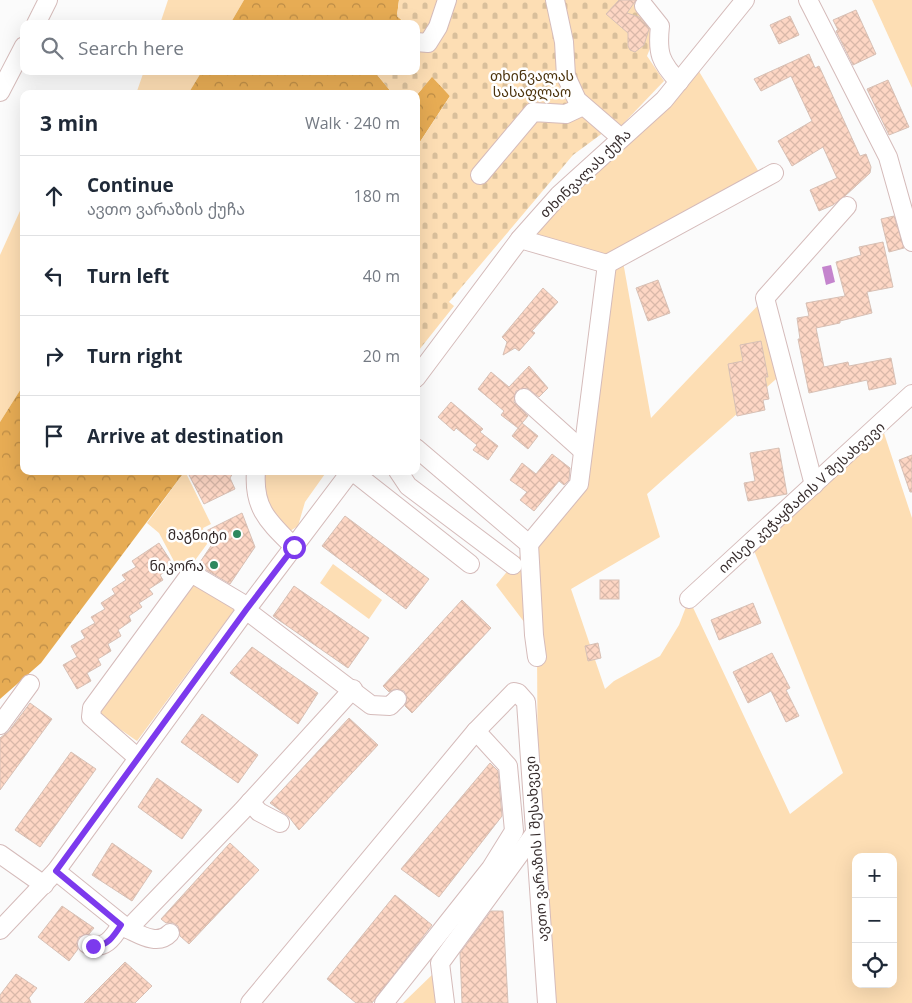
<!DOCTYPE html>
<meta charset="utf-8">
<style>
:root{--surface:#fff;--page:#f6f6f7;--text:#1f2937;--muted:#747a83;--line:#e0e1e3}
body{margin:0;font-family:"Open Sans","Noto Sans Georgian",sans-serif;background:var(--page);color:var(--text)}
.controls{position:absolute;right:15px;bottom:15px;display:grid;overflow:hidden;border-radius:10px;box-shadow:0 5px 20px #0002}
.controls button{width:45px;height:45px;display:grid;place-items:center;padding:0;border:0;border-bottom:1px solid var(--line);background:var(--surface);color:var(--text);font:25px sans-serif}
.stop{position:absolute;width:15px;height:15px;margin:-11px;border:4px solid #7c3aed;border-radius:50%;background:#fff}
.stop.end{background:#7c3aed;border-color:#fff;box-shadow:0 1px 5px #0008}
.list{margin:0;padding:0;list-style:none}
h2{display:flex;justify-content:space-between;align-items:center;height:65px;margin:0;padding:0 20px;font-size:21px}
h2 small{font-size:16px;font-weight:400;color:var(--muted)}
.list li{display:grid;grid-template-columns:32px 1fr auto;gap:15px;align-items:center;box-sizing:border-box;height:80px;padding:0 20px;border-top:1px solid var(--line)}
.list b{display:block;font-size:19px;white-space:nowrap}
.list p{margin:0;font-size:16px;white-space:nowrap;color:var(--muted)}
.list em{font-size:16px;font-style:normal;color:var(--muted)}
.icon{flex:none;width:28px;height:28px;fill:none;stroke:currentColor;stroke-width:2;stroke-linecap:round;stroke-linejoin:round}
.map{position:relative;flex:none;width:912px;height:1003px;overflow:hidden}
.search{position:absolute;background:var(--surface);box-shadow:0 5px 20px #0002;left:20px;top:20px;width:400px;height:55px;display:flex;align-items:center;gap:12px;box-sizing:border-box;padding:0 18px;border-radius:10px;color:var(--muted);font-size:19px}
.panel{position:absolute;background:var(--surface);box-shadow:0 5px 20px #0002;left:20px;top:90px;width:400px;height:385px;border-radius:10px}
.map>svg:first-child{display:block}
</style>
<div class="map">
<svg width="912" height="1003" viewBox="0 0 912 1003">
<defs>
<pattern id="forest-crowns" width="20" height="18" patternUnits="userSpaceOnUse" patternTransform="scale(1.25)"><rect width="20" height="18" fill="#e7ac54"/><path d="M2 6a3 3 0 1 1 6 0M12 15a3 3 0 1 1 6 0" fill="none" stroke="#bc8c46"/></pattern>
<pattern id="cemetery-stones" width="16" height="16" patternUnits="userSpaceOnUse" patternTransform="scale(1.25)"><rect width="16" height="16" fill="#fddeb4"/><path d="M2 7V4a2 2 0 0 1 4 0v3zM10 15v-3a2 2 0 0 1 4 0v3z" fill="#d9bf9b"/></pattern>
<pattern id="building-cross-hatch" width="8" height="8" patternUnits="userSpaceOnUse" patternTransform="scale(1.25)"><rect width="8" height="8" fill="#fdd6c4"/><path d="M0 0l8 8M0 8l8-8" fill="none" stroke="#d9b8a9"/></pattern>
</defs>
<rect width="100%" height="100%" fill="#fbfbfb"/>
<g fill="#fddeb4" fill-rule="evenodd">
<polygon points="168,0 244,0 230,24 160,24"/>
<polygon points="872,0 912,0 912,88"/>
<path d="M694 63 763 179 622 256 651 418 765 298 784 372 647 494 660 537 571 589 605 689 614 681 660 656 679 625 689 599 790 814 843 773 751 543 881 424 912 518V1003H546L538 808 537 651 534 635 496 585 579 484 607 265 520 239ZM856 857H893V984H856Z"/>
<polygon points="144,71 202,71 188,94 136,94"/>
<polygon points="24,202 24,384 0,422 0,255"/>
<polygon points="185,471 211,524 203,528 207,544 193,563 176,565 159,533 147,523"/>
<polygon points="259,471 327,471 305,502 298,526 287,533 270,519"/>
<polygon points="333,564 382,600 369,619 320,583"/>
<polygon points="190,576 234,610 137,741 94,711"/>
<polygon points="435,972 438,1003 403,1003"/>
</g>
<g fill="url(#forest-crowns)">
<polygon points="244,0 399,0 397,16 406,24 230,24"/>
<polygon points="202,71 374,71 393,94 188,94"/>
<polygon points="432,76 450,96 416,148 416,96"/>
<polygon points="24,384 24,471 185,471 41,663 0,699 0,422"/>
</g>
<polygon fill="url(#cemetery-stones)" points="399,0 643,0 662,18 647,56 664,81 621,126 615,124 573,155 449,302 454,306 419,350 416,349 416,148 450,96 432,77 416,96 416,94 393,94 374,71 416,71 416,24 406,24 397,16"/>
<polygon fill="#c484cd" points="831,265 835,282 826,285 822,267"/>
<g fill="url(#building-cross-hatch)" stroke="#d7c0b5">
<polygon points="619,0 636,0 627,13 639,17 649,29 644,45 635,52 630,50 628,46 628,33 606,14"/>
<polygon points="856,10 876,54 853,65 836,31 838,30 833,20"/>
<polygon points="790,16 799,35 779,44 770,25"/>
<polygon points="809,54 815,68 819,66 860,156 866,154 871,167 870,173 845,196 833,205 819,211 810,190 837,178 823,147 792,166 778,141 812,121 791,76 761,91 754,79"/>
<polygon points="888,80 909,127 889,135 867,89"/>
<polygon points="894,216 904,248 889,252 881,219"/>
<polygon points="883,242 893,287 867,292 872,313 840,321 840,323 816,328 824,367 848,362 849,366 891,358 896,384 869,390 867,380 809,393 798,339 800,339 797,318 809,316 806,303 845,296 836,262 861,255 859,247"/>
<polygon points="658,280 670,313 648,321 636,288"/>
<polygon points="543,288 558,302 532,331 535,333 519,351 515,348 503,355 507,342 502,337"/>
<polygon points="761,341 768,377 765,377 769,399 763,400 765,410 737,416 728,364 743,361 740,345"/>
<polygon points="529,366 548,388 539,397 527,388 516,391 514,402 528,416 518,428 501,415 504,411 478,389 491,372 509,387"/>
<polygon points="451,402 483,429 480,432 498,446 488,460 473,450 477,445 456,428 454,431 438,417"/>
<polygon points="522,423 538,436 528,449 512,436"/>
<polygon points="779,448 787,494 748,501 744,483 755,481 750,453"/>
<polygon points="552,454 570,468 569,480 564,485 559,481 534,511 520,500 527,492 510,480 522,463 536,474"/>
<polygon points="912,455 912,492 910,492 899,460"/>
<polygon points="187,471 234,471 230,478 235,489 204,504"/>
<polygon points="242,513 255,547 230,584 198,565 211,546 206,531"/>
<polygon points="345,516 429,579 406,609 322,546"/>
<polygon points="159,543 174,566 160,575 163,580 149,589 153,594 139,603 142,607 129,616 131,621 118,630 121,636 108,644 111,651 98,659 101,665 87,673 91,681 77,689 63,665 77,657 71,646 85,638 81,631 95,623 91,617 105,609 101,603 115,594 112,589 126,580 122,575 136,567 132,561"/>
<rect x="600" y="580" width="19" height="19"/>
<polygon points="294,586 369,638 348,668 273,616"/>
<polygon points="462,600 491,628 412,713 405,706 407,697 404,691 395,689 389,692 383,686"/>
<polygon points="753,603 761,623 719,640 711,620"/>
<polygon points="598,643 601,658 588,661 585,646"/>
<polygon points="252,647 318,693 298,724 230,673"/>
<polygon points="772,653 790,688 786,690 799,716 786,722 771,691 748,703 733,672"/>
<polygon points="30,703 52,719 0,790 0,738 9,731"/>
<polygon points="202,714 258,755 238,783 181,742"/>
<polygon points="349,718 378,745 299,830 289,817 270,803"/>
<polygon points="71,752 96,769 40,847 15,830"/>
<polygon points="490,763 498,771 502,816 439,897 401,869"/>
<polygon points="157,778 202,810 182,839 138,807"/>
<polygon points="112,843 152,871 132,901 92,875"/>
<polygon points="230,843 259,870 189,944 180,936 178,926 173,923 166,923 161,919"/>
<polygon points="395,895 432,925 372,1003 356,1003 327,979"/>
<polygon points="62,906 94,928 89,934 79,937 77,942 78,949 69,961 38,937"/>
<polygon points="491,911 503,911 508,1003 462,1003 460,953"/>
<polygon points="125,962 152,986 135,1003 84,1003"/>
<polygon points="16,974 37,988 29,998 31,1003 0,1003 0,995"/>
</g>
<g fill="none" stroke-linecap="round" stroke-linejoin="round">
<defs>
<g id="minor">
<polyline points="555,0 564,42 566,76 577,100 621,138"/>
<polyline points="808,0 888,157 912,242"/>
<path d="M644 6 660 26C657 53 660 62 679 82"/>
<polyline points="36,24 48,0"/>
<polyline points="416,42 428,43 438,27 447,0"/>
<polyline points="0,92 24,46"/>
<polyline points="480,175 533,112 566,114 583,106"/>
<polyline points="520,239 607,264 774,173"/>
<polyline points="416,378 520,239 559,195 664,100 745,0"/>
<polyline points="524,398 583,451"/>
<polyline points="416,448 529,544 534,635 537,657"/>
<path d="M256 471C253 509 269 522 294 547"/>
<polyline points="352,471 470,564"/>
<polyline points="398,471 408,486 513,565"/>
<polyline points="814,485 765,298 847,206"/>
<polyline points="529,544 579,484 607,264"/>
<polyline points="689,599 912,394"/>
<polyline points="0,725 30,684"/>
<polyline points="138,758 91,717 92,708 191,573 240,602 246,610 371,705 390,706 397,699"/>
<polyline points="250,802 259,812 280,823"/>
<polyline points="0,854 44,885"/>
<polyline points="56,871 128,929 242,811 353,689"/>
<path d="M128 929C141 935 158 946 170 933"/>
<polyline points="0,930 56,871 246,610 351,471"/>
<path d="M87 944C104 951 113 938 121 925"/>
<polyline points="250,1003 476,731 514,692 518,693 526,702 547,1003"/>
<polyline points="384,1003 491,868 514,831 508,766 476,731"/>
<polyline points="445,1003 440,963 535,833"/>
</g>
</defs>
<use href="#minor" stroke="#d5bbba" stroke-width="20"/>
<use href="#minor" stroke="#fff" stroke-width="18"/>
</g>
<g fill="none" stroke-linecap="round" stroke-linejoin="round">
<path stroke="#7c3aed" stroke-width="6" d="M93 946C107 947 114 936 121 925L56 871 246 610 294 547"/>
</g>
<g fill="#2d885f" stroke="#fff" stroke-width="2">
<circle cx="237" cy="534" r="5"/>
<circle cx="214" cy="565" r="5"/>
</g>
<g text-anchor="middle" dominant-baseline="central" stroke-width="5" stroke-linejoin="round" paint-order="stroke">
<g font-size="14" fill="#4c340e" stroke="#fff">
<text x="532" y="75">თხინვალას<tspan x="532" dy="16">სასაფლაო</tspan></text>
</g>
<g font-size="14" fill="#362c2c" stroke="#fff">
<text transform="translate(585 173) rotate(-44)">თხინვალას ქუჩა</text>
<text transform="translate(801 497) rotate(-42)">იოსებ კეჭაყმაძის V შესახვევი</text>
<text transform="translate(536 849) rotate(-94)">ავთო ვარაზის I შესახვევი</text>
</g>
<g font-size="14" fill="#362c2c" stroke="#fff" text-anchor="end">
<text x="227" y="534">მაგნიტი</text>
<text x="204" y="565">ნიკორა</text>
</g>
</g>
</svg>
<div class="controls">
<button>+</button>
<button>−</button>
<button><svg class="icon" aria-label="locate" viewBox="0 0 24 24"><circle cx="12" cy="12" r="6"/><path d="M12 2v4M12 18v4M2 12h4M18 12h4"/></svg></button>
</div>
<div class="stop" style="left:294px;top:547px"></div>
<div class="stop end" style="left:93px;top:946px"></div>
<div class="search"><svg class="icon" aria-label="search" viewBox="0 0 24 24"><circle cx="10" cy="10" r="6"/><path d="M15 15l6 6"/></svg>Search here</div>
<section class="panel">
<h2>3 min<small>Walk · 240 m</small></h2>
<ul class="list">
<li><svg class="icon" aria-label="ahead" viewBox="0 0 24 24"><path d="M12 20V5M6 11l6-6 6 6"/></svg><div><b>Continue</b><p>ავთო ვარაზის ქუჩა</p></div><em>180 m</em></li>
<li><svg class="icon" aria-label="left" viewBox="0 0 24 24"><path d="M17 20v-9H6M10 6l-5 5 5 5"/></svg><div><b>Turn left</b></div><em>40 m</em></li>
<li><svg class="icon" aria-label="right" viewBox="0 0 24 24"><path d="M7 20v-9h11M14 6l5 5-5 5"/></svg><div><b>Turn right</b></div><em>20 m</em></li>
<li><svg class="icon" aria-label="arrive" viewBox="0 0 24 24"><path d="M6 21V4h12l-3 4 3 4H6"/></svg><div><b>Arrive at destination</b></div></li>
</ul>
</section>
</div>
